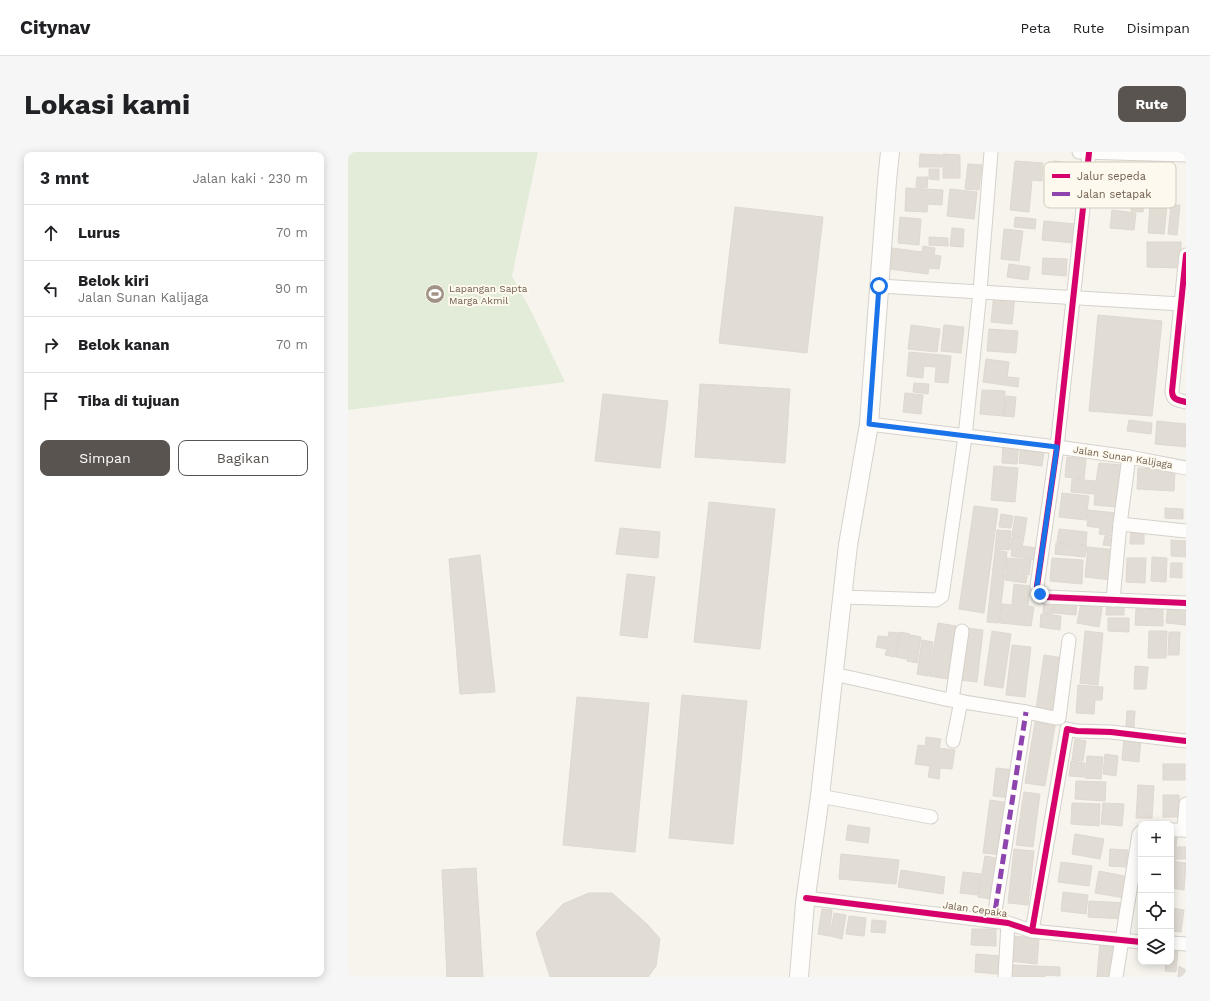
<!DOCTYPE html>
<html lang="id">
<meta charset="utf-8">
<style>
:root{--surface:#fff;--page:#f6f6f6;--text:#202124;--muted:#757577;--line:#e0e0e0;--accent:#5a5450}
body{margin:0;font-family:"Work Sans",sans-serif;background:var(--page);color:var(--text)}
.controls{position:absolute;right:12px;bottom:12px;display:grid;overflow:hidden;border-radius:8px;box-shadow:0 2px 10px #0003}
.controls button{width:36px;height:36px;display:grid;place-items:center;padding:0;border:0;border-bottom:1px solid var(--line);background:var(--surface);color:var(--text);font:20px sans-serif}
.stop{position:absolute;width:12px;height:12px;margin:-9px;border:3px solid #1a73e8;border-radius:50%;background:#fff}
.stop.end{background:#1a73e8;border-color:#fff;box-shadow:0 1px 4px #0008}
.list{margin:0;padding:0;list-style:none}
h2{display:flex;justify-content:space-between;align-items:center;height:52px;margin:0;padding:0 16px;font-size:17px}
h2 small{font-size:13px;font-weight:400;color:var(--muted)}
.list li{display:grid;grid-template-columns:26px 1fr auto;gap:12px;align-items:center;box-sizing:border-box;height:56px;padding:0 16px;border-top:1px solid var(--line)}
.list b{display:block;font-size:15px;white-space:nowrap}
.list p{margin:0;font-size:13px;white-space:nowrap;color:var(--muted)}
.list em{font-size:13px;font-style:normal;color:var(--muted)}
.actions{display:flex;gap:8px;padding:12px 16px}
.actions a{flex:1;padding:9px 0;border:1px solid var(--accent);border-radius:8px;text-align:center;font-size:14px;color:var(--accent)}
.actions .main{background:var(--accent);color:#fff}
.icon{flex:none;width:22px;height:22px;fill:none;stroke:currentColor;stroke-width:2;stroke-linecap:round;stroke-linejoin:round}
.map{position:relative;flex:none;width:838px;height:825px;overflow:hidden;border-radius:8px}
header{display:flex;align-items:center;gap:24px;box-sizing:border-box;height:56px;padding:0 20px;background:var(--surface);border-bottom:1px solid var(--line)}
header strong{font-size:19px}
nav{display:flex;gap:22px;margin-inline-start:auto;font-size:14px}
.intro{display:flex;align-items:center;justify-content:space-between;box-sizing:border-box;height:96px;padding:0 24px}
h1{margin:0;font-size:28px}
.button{padding:10px 18px;border-radius:8px;background:var(--accent);color:#fff;font-size:14px;font-weight:700}
main{display:flex;gap:24px;padding:0 24px}
aside{flex:1;background:var(--surface);border-radius:8px;box-shadow:0 2px 10px #0003}
.map>svg:first-child{display:block}
</style>
<header>
<strong>Citynav</strong>
<nav><a>Peta</a><a>Rute</a><a>Disimpan</a></nav>
</header>
<div class="intro"><h1>Lokasi kami</h1><a class="button">Rute</a></div>
<main>
<aside>
<h2>3 mnt<small>Jalan kaki · 230 m</small></h2>
<ul class="list">
<li><svg class="icon" aria-label="ahead" viewBox="0 0 24 24"><path d="M12 20V5M6 11l6-6 6 6"/></svg><div><b>Lurus</b></div><em>70 m</em></li>
<li><svg class="icon" aria-label="left" viewBox="0 0 24 24"><path d="M17 20v-9H6M10 6l-5 5 5 5"/></svg><div><b>Belok kiri</b><p>Jalan Sunan Kalijaga</p></div><em>90 m</em></li>
<li><svg class="icon" aria-label="right" viewBox="0 0 24 24"><path d="M7 20v-9h11M14 6l5 5-5 5"/></svg><div><b>Belok kanan</b></div><em>70 m</em></li>
<li><svg class="icon" aria-label="arrive" viewBox="0 0 24 24"><path d="M6 21V4h12l-3 4 3 4H6"/></svg><div><b>Tiba di tujuan</b></div></li>
</ul>
<div class="actions"><a class="main">Simpan</a><a>Bagikan</a></div>
</aside>
<div class="map">
<svg width="838" height="825" viewBox="0 0 838 825">
<rect width="100%" height="100%" fill="#f6f4ed"/>
<polygon fill="#e2ecd9" points="0,0 190,0 164,124 184,161 217,230 0,258"/>
<g fill="#e1dcd4" stroke="#ded8d0">
<polygon points="572,2 594,3 594,15 571,15"/>
<polygon points="595,2 612,3 612,26 595,26"/>
<polygon points="803,5 822,7 820,22 801,20"/>
<polygon points="667,9 695,11 694,29 684,28 681,60 662,58"/>
<polygon points="706,9 730,12 726,53 702,51"/>
<polygon points="620,12 634,13 631,38 617,37"/>
<polygon points="581,17 591,17 591,28 581,27"/>
<polygon points="569,25 580,25 579,36 568,35"/>
<polygon points="785,32 798,33 795,60 783,59"/>
<polygon points="558,36 595,38 594,53 580,52 579,60 557,59"/>
<polygon points="602,37 629,40 626,67 599,64"/>
<polygon points="802,53 819,54 816,82 800,81"/>
<polygon points="823,53 832,53 829,83 820,82"/>
<polygon points="387,55 475,65 459,201 371,191"/>
<polygon points="764,58 788,61 786,78 762,76"/>
<polygon points="552,65 573,67 571,93 550,91"/>
<polygon points="667,65 688,67 687,77 666,75"/>
<polygon points="696,69 728,72 726,91 694,88"/>
<polygon points="604,76 616,77 615,95 602,94"/>
<polygon points="656,77 675,79 671,109 653,107"/>
<polygon points="581,85 600,86 600,94 581,93"/>
<polygon points="799,90 833,90 833,116 799,115"/>
<polygon points="575,94 587,96 586,103 593,104 591,117 581,116 580,122 541,117 544,96 574,100"/>
<polygon points="695,106 719,107 718,124 694,122"/>
<polygon points="661,112 682,115 680,128 659,125"/>
<polygon points="646,141 667,143 664,172 643,170"/>
<polygon points="750,163 814,169 804,264 741,259"/>
<polygon points="563,173 592,177 589,200 560,197"/>
<polygon points="596,173 616,175 613,201 593,199"/>
<polygon points="641,177 670,179 668,201 639,199"/>
<polygon points="561,200 603,204 600,231 587,230 588,215 576,214 575,226 559,224"/>
<polygon points="638,207 661,210 659,225 671,226 670,235 635,230"/>
<polygon points="566,231 581,232 580,242 565,240"/>
<polygon points="352,232 442,237 437,311 347,305"/>
<polygon points="634,238 657,239 656,264 632,262"/>
<polygon points="557,241 575,243 573,262 555,260"/>
<polygon points="255,242 320,249 312,316 247,309"/>
<polygon points="658,244 668,245 666,265 656,264"/>
<polygon points="781,268 804,271 803,282 779,279"/>
<polygon points="809,269 838,272 838,295 807,292"/>
<polygon points="655,289 671,291 669,312 654,311"/>
<polygon points="673,292 697,294 694,314 671,311"/>
<polygon points="719,305 738,307 736,327 717,325"/>
<polygon points="751,311 774,313 769,355 746,353 747,342 723,340 724,327 748,329"/>
<polygon points="646,314 670,316 667,350 643,348"/>
<polygon points="790,316 827,318 826,339 789,337"/>
<polygon points="714,341 741,344 738,368 711,365"/>
<polygon points="361,350 427,357 412,497 346,490"/>
<polygon points="626,354 650,357 636,461 611,457"/>
<polygon points="817,356 835,357 835,367 817,366"/>
<polygon points="740,358 768,361 765,384 751,382 752,376 739,374"/>
<polygon points="653,362 665,364 663,376 651,375"/>
<polygon points="667,364 679,366 676,385 664,384"/>
<polygon points="272,376 312,380 310,406 268,402"/>
<polygon points="711,377 739,380 738,393 709,390"/>
<polygon points="783,377 796,378 796,392 782,392"/>
<polygon points="649,378 663,379 661,398 647,397"/>
<polygon points="757,384 767,386 766,394 755,393"/>
<polygon points="664,385 676,386 674,394 689,396 687,408 663,404 664,397 662,397"/>
<polygon points="823,388 838,389 838,405 823,404"/>
<polygon points="708,391 739,394 737,405 707,402"/>
<polygon points="740,395 768,398 764,428 737,425"/>
<polygon points="647,398 659,400 651,471 639,470"/>
<polygon points="132,403 147,540 112,542 101,407"/>
<polygon points="804,405 819,406 818,430 803,429"/>
<polygon points="659,406 683,408 681,423 658,420"/>
<polygon points="704,406 735,408 734,432 702,429"/>
<polygon points="779,406 798,406 797,431 778,430"/>
<polygon points="823,411 834,411 834,426 822,425"/>
<polygon points="658,421 679,424 678,431 657,428"/>
<polygon points="279,422 307,425 299,486 272,483"/>
<polygon points="666,432 682,434 680,454 686,455 683,474 652,471 654,452 664,453"/>
<polygon points="734,446 755,450 751,475 729,471"/>
<polygon points="696,447 706,447 705,462 695,461"/>
<polygon points="707,447 729,449 728,463 706,461"/>
<polygon points="759,449 776,449 776,463 758,463"/>
<polygon points="820,450 838,452 838,473 818,471"/>
<polygon points="788,457 815,458 815,474 787,473"/>
<polygon points="693,462 713,464 712,478 692,475"/>
<polygon points="760,466 781,466 781,480 760,479"/>
<polygon points="590,471 608,474 600,527 581,524"/>
<polygon points="618,476 635,478 629,530 611,528"/>
<polygon points="644,479 663,482 655,536 636,533"/>
<polygon points="737,479 755,481 750,533 732,531"/>
<polygon points="801,479 819,479 818,506 800,506"/>
<polygon points="541,480 551,481 547,505 537,503 539,497 528,495 530,484 540,485"/>
<polygon points="552,480 562,482 558,507 548,505"/>
<polygon points="821,480 832,480 831,503 820,503"/>
<polygon points="563,483 573,485 569,511 559,509"/>
<polygon points="574,488 585,490 580,524 569,522"/>
<polygon points="664,493 683,495 677,545 658,543"/>
<polygon points="696,503 716,506 708,559 688,557"/>
<polygon points="787,514 800,515 798,537 786,537"/>
<polygon points="730,533 755,535 754,548 747,548 746,562 728,561"/>
<polygon points="334,543 399,549 385,692 321,686"/>
<polygon points="229,545 301,551 287,700 215,693"/>
<polygon points="779,559 787,559 786,575 778,574"/>
<polygon points="688,564 708,568 697,634 677,631"/>
<polygon points="578,585 593,587 591,596 607,598 604,617 592,616 591,627 580,625 582,614 567,612 570,593 577,594"/>
<polygon points="776,585 793,587 791,610 774,608"/>
<polygon points="727,587 738,589 735,609 724,608"/>
<polygon points="757,602 770,604 768,624 755,622"/>
<polygon points="739,604 755,605 753,627 737,626"/>
<polygon points="723,609 737,611 736,625 721,624"/>
<rect x="815" y="612" width="22" height="16"/>
<polygon points="648,616 666,618 663,646 645,644"/>
<polygon points="728,629 758,630 757,649 727,647"/>
<polygon points="790,633 806,634 804,666 788,666"/>
<polygon points="676,640 692,642 685,695 668,693"/>
<polygon points="815,643 831,643 832,665 815,665"/>
<polygon points="642,648 662,651 655,703 635,701"/>
<polygon points="724,651 752,652 751,674 723,672"/>
<polygon points="755,651 776,652 774,674 753,672"/>
<polygon points="500,673 522,676 520,691 498,688"/>
<polygon points="727,682 756,687 752,707 724,702"/>
<polygon points="823,685 829,685 828,695 838,695 838,707 828,707 828,708 823,708"/>
<polygon points="666,697 686,699 680,753 660,751"/>
<polygon points="762,697 780,698 778,715 761,714"/>
<polygon points="493,702 551,708 548,732 491,727"/>
<polygon points="637,704 654,707 648,748 630,745"/>
<polygon points="823,709 838,711 836,738 823,736"/>
<polygon points="713,710 744,714 741,734 710,730"/>
<polygon points="128,716 135,825 99,825 94,718"/>
<polygon points="553,718 597,725 595,742 550,735"/>
<polygon points="751,719 781,725 777,746 747,741"/>
<polygon points="615,720 633,722 630,743 612,741"/>
<polygon points="715,740 740,743 738,762 713,759"/>
<polygon points="241,741 264,741 300,773 312,787 308,814 300,825 202,825 188,781 215,752"/>
<polygon points="741,749 777,751 776,767 740,765"/>
<polygon points="824,756 836,758 833,780 823,779"/>
<polygon points="474,757 484,758 481,784 470,782"/>
<polygon points="486,761 498,763 494,787 482,784"/>
<polygon points="501,764 518,766 516,784 498,782"/>
<polygon points="524,768 538,769 537,781 523,780"/>
<polygon points="624,777 648,777 648,794 623,793"/>
<polygon points="663,784 691,786 689,812 661,809"/>
<polygon points="752,789 768,791 764,825 749,825"/>
<polygon points="823,797 830,797 828,820 817,819 818,810 823,810"/>
<polygon points="628,802 652,804 650,822 627,820"/>
<polygon points="665,813 712,815 712,824 697,823 697,825 664,825"/>
<polygon points="831,814 838,818 838,825 830,825"/>
</g>
<g fill="none" stroke-linecap="round" stroke-linejoin="round">
<defs>
<g id="street">
<polyline points="731,0 838,3"/>
<polyline points="741,1 709,295 689,434 692,442 698,445 838,451"/>
<path d="M838 103 824 239C824 248 830 248 838 250"/>
<polyline points="531,134 833,152"/>
<polyline points="521,272 709,295 781,305 838,316"/>
<polyline points="772,372 838,379"/>
<polyline points="494,445 588,448 594,444 617,285 632,139 643,0"/>
<polyline points="765,448 772,372 781,305"/>
<polyline points="486,522 597,547 678,560 707,566 711,566 721,488"/>
<polyline points="604,548 614,479"/>
<polyline points="605,589 613,549"/>
<polyline points="472,644 583,665"/>
<polyline points="823,678 838,678"/>
<polyline points="836,678 838,652"/>
<polyline points="458,746 660,771 684,779 793,790"/>
<polyline points="684,779 719,577 729,579 763,580 838,589"/>
<polyline points="823,791 838,792"/>
<polyline points="657,825 660,771 646,766 678,560"/>
<polyline points="768,825 791,682 793,680"/>
</g>
<polyline id="secondary" points="451,825 457,751 472,644 500,393 521,272 539,29 542,0"/>
</defs>
<use href="#street" stroke="#d5d1cb" stroke-width="15"/>
<use href="#secondary" stroke="#d6d1cb" stroke-width="20"/>
<use href="#street" stroke="#fefdfc" stroke-width="13"/>
<use href="#secondary" stroke="#fefdfc" stroke-width="18"/>
<polyline stroke="#8e44ad" stroke-width="5" stroke-dasharray="10 5" stroke-linecap="butt" points="651,768 646,766 678,560"/>
<defs>
<g id="cycleway">
<polyline points="741,1 709,295 689,434 692,442 698,445 838,451"/>
<path d="M838 103 824 239C824 248 830 248 838 250"/>
<polyline points="458,746 660,771 684,779 793,790"/>
<polyline points="684,779 719,577 729,579 763,580 838,589"/>
</g>
</defs>
<use href="#cycleway" stroke="#fdf9ee" stroke-width="8"/>
<use href="#cycleway" stroke="#d6006c" stroke-width="6"/>
</g>
<g fill="none" stroke-linecap="round" stroke-linejoin="round">
<polyline stroke="#1a73e8" stroke-width="5" points="531,134 521,272 709,295 689,434 692,442"/>
</g>
<defs>
<symbol id="stadium-disc" viewBox="-11 -11 22 22"><circle r="9.5" fill="#a09386" stroke="#fdf9ee"/><path d="M0-5a6.5 5 0 1 0 0 10a6.5 5 0 1 0 0-10ZM-3.5-1.8h7v3.6h-7Z" fill="#fff"/></symbol>
</defs>
<g fill-rule="evenodd">
<use href="#stadium-disc" x="76" y="131" width="22" height="22"/>
</g>
<g text-anchor="middle" dominant-baseline="central" stroke-width="4" stroke-linejoin="round" paint-order="stroke">
<g font-size="10" fill="#715f4f" stroke="#fdf9ee" text-anchor="start">
<text x="101" y="136">Lapangan Sapta<tspan x="101" dy="12">Marga Akmil</tspan></text>
</g>
<g font-size="10" fill="#715f4f" stroke="#fdf9ee">
<text transform="translate(775 305) rotate(9)">Jalan Sunan Kalijaga</text>
<text transform="translate(627 757) rotate(8)">Jalan Cepaka</text>
</g>
</g>
<rect x="696" y="10" width="132" height="46" rx="6" fill="#fdf9ee" stroke="#d3cbbe" stroke-width="1"/>
<rect x="704" y="22" width="18" height="4" fill="#d6006c"/>
<rect x="704" y="40" width="18" height="4" fill="#8e44ad"/>
<g font-size="11" fill="#715f4f">
<text x="729" y="28">Jalur sepeda</text>
<text x="729" y="46">Jalan setapak</text>
</g>
</svg>
<div class="controls">
<button>+</button>
<button>−</button>
<button><svg class="icon" aria-label="locate" viewBox="0 0 24 24"><circle cx="12" cy="12" r="6"/><path d="M12 2v4M12 18v4M2 12h4M18 12h4"/></svg></button>
<button><svg class="icon" aria-label="layers" viewBox="0 0 24 24"><path d="M12 4l9 5-9 5-9-5zM3 14l9 5 9-5"/></svg></button>
</div>
<div class="stop" style="left:531px;top:134px"></div>
<div class="stop end" style="left:692px;top:442px"></div>
</div>
</main>
